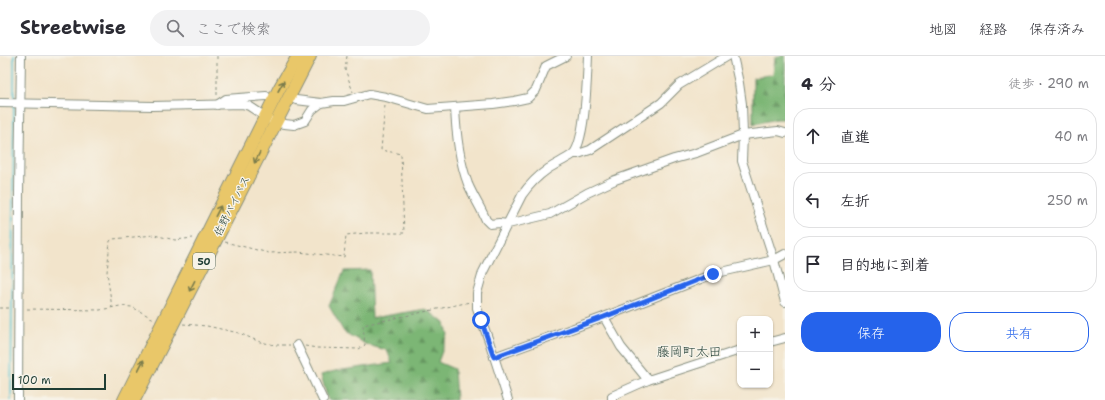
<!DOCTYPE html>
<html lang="ja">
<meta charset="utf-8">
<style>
:root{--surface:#fff;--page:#f2f2f3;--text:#2b2b33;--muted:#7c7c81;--line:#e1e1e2;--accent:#2563eb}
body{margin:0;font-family:"Shantell Sans","Klee One",sans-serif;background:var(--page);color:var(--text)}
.controls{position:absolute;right:12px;bottom:12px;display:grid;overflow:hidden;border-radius:8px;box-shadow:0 1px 3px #0004}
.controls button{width:36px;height:36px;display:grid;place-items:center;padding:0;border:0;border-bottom:1px solid var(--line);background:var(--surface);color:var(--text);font:20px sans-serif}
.scale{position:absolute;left:12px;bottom:10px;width:94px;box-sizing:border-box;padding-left:4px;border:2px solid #1f3d34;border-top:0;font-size:11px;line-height:14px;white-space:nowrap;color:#1f3d34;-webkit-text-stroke:3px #f7f3e8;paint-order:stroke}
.stop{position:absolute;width:12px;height:12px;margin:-9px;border:3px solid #2563eb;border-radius:50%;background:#fff}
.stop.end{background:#2563eb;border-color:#fff;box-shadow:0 1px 4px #0008}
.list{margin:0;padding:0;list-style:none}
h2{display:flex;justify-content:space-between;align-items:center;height:52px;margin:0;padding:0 16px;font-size:17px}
h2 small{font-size:13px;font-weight:400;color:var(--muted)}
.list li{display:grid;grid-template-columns:26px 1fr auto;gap:12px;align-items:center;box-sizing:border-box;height:56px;margin:0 8px 8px;padding:0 8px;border:1px solid var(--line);border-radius:16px}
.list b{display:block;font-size:15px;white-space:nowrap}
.list em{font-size:13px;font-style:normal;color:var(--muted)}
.actions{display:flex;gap:8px;padding:12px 16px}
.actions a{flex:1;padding:9px 0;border:1px solid var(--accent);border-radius:16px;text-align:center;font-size:14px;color:var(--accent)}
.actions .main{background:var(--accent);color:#fff}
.icon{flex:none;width:22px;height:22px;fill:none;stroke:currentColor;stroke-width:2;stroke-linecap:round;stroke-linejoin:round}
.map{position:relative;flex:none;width:785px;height:344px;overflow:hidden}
header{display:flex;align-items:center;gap:24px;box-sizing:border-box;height:56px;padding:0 20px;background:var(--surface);border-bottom:1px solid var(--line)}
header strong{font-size:19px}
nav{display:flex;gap:22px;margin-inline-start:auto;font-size:14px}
.search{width:280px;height:36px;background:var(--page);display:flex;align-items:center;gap:10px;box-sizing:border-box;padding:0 14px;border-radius:22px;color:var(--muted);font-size:15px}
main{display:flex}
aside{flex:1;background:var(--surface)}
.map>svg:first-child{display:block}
</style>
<header>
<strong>Streetwise</strong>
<div class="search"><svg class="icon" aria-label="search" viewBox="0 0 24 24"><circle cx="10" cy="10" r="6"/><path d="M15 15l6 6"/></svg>ここで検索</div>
<nav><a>地図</a><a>経路</a><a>保存済み</a></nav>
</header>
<main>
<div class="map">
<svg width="785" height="344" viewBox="0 0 785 344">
<defs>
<pattern id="forest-firs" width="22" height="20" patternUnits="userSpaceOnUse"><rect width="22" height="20" fill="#7cb674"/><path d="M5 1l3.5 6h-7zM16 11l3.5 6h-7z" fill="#659560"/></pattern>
</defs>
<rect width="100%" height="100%" fill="#f7f3e8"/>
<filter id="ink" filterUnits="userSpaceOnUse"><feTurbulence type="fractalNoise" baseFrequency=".025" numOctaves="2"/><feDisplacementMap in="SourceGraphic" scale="8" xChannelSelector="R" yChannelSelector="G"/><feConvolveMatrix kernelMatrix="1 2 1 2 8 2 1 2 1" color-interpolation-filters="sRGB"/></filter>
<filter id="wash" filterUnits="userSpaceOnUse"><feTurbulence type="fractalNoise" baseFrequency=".012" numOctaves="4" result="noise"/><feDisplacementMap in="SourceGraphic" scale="16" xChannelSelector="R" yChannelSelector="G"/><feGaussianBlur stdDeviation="0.9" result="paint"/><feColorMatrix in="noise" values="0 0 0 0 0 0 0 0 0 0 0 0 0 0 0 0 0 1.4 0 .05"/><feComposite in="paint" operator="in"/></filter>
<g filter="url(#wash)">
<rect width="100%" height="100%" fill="#f2e4cb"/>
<g fill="url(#forest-firs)" stroke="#4e7a54">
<polygon points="780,0 785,0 785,63 777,63 753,68 753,22 773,18 775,2"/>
<polygon points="370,214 372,262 425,253 445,267 448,279 438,306 454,313 456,344 328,344 321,319 335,315 392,307 387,294 367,289 344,276 329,250 344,215"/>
</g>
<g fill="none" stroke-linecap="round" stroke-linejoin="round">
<g stroke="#5cc8d5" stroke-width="2">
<polyline points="14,45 14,0"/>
<polyline points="11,344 14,49"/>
</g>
</g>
</g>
<g filter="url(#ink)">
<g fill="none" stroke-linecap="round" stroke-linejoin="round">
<defs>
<g id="minor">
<polyline points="733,0 739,27 742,48 743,79 742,105 774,204 785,246"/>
<polyline points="296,44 321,47"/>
<polyline points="0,47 152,50 242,48 249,50 275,67 294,69 305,65 312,54 321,47 334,45 344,45 369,38 386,41 428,53 493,48 514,45 528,42 536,34 546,10 566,0"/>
<polyline points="217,49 226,43 266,40"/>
<path d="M455 51C456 77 459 104 468 128 473 140 481 152 486 164L490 168 499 167 508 168 550 158 587 137 615 124 674 103 696 97 743 79 778 75 785 77"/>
<polyline points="573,98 578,98 590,94 661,47 679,29 727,0"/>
<polyline points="604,261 621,291 648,324"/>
<polyline points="770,286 785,282"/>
<polyline points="297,289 323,344"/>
<polyline points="494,301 604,261 713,218 774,204 785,198"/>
<polyline points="18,344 19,136 21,0"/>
<path d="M508 344 489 285 477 252V237L483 216 522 139C529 129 538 120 548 113 556 108 564 104 572 99 586 87 587 19 588 0"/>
<polyline points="612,344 612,340 648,324 740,294"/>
</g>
<g id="highway">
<polyline points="124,344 279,33 298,0"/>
<polyline points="134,344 310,0"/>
</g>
</defs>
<use href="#minor" stroke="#889080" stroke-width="10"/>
<use href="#highway" stroke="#889080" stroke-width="14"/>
<g stroke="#889080" stroke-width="1" stroke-dasharray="3 3" stroke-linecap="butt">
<polyline points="347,0 345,13 353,36"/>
<polyline points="217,39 217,0"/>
<polyline points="225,186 269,197 298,196 344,201 346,179 366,177 404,177 401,98 381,94 385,49"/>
<polyline points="0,252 11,252"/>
<polyline points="112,252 107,216 110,185 113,183 154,179 175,184 193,182"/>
<polyline points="27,253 100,254 120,250 132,251 154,263"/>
<polyline points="183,268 207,270 239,277 260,286 275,289 290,289"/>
<polyline points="305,290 317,292 359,293 365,289 363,269 470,246"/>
</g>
<use href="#minor" stroke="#fff" stroke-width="8"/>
<use href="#highway" stroke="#e9c769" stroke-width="12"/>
</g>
<defs><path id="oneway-shaft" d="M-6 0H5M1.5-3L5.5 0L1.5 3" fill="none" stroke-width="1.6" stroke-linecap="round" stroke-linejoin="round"/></defs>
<g stroke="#7a7b4c">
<use href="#oneway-shaft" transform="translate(281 30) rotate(-61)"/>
<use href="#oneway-shaft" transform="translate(257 102) rotate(117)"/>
<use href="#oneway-shaft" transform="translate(218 155) rotate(-63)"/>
<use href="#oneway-shaft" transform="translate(192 230) rotate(117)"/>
<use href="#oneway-shaft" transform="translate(141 309) rotate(-63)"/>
</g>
</g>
<g fill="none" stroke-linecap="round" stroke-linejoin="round" filter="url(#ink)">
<polyline stroke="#2563eb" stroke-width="5" points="481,264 494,301 604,261 713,218"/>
</g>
<g text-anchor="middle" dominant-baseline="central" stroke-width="3" stroke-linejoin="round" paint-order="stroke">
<rect fill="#f7f3e8" stroke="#60746a" stroke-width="1" x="193" y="197" width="22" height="16" rx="3"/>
<g font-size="10" font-weight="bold" fill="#1f3d34">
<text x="204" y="205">50</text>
</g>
<g font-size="11" fill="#1f3d34" stroke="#f7f3e8">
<text transform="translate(232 150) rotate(-63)">佐野バイパス</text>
</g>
<g font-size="13" fill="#1f3d34" stroke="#f7f3e8">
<text x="689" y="295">藤岡町太田</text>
</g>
</g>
</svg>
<div class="controls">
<button>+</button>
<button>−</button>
</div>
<div class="scale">100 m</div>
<div class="stop" style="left:481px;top:264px"></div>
<div class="stop end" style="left:713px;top:218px"></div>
</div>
<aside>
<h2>4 分<small>徒歩 · 290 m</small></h2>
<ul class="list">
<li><svg class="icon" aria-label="ahead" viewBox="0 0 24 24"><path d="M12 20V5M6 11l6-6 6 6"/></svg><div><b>直進</b></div><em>40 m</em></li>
<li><svg class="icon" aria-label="left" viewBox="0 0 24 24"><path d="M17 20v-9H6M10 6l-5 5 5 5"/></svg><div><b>左折</b></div><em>250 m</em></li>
<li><svg class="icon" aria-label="arrive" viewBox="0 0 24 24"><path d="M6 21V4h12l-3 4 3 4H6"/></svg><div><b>目的地に到着</b></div></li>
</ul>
<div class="actions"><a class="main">保存</a><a>共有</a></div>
</aside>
</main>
